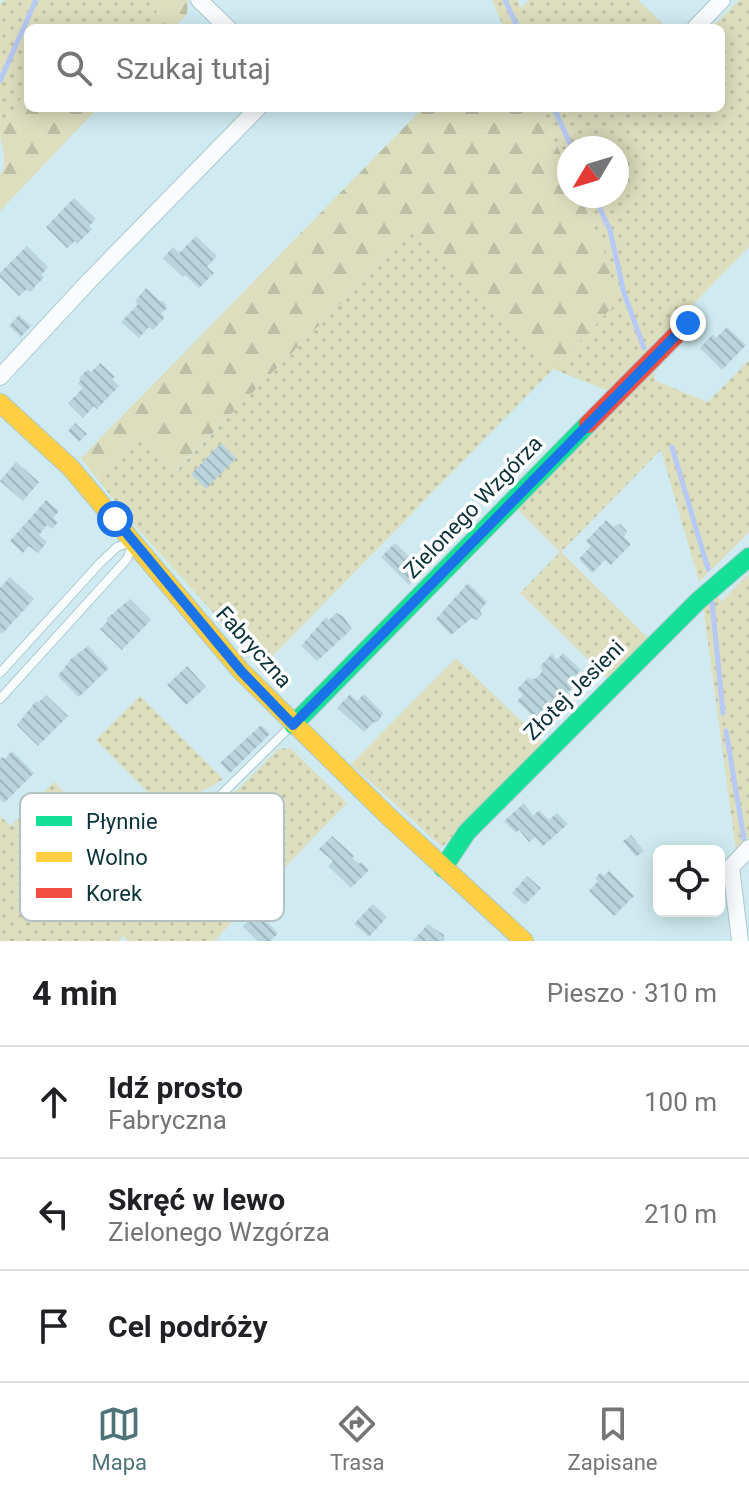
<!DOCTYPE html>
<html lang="pl">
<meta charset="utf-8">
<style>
:root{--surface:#fff;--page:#f2f2f2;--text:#202124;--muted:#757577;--line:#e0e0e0;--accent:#4e7379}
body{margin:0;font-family:Roboto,sans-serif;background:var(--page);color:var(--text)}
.controls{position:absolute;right:24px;bottom:24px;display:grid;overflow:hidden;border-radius:12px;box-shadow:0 4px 20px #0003}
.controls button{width:72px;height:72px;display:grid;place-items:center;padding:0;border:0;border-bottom:2px solid var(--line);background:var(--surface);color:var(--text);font:40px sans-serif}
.compass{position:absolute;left:557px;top:136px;width:72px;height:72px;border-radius:50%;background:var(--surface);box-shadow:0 4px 20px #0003;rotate:232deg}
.stop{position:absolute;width:24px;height:24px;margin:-18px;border:6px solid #1a73e8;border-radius:50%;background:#fff}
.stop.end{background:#1a73e8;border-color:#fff;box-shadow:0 2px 8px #0008}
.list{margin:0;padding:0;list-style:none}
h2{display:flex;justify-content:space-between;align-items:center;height:104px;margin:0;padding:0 32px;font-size:34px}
h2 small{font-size:26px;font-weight:400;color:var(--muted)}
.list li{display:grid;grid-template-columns:52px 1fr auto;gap:24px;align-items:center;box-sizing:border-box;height:112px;padding:0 32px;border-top:2px solid var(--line)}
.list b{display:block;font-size:30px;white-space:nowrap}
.list p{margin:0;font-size:26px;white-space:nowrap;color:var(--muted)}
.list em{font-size:26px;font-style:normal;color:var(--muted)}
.icon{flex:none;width:44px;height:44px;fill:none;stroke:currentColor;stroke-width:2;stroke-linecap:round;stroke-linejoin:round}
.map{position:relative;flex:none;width:749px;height:941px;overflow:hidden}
.search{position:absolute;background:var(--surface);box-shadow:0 4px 20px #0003;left:24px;right:24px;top:24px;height:88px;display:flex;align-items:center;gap:20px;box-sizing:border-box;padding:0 28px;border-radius:12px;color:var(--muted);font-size:30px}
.sheet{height:440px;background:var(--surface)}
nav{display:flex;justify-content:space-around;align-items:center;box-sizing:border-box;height:112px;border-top:2px solid var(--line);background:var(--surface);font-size:22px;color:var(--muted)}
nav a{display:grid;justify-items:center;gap:4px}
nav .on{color:var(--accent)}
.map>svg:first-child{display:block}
</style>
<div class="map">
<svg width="749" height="941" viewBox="0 0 749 941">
<defs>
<pattern id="grass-dots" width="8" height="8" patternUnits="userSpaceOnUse" patternTransform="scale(2)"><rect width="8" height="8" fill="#dddebe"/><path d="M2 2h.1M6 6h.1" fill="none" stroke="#bcbfa4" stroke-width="1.8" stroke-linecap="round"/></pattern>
<pattern id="forest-firs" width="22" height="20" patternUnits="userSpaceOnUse" patternTransform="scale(2)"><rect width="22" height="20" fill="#dddebe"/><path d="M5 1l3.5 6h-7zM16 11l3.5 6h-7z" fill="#bcbfa4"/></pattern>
<pattern id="building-back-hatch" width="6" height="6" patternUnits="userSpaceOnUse" patternTransform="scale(2)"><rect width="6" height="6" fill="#b9d4dd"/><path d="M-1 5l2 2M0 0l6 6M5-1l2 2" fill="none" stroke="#9eb6be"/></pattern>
</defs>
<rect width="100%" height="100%" fill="#cfebf1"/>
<g fill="url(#grass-dots)">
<polygon points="5,0 155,0 158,9 149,28 28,28 28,94 21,99 0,130 0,5"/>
<polygon points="492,0 517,0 521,8 529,0 638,0 667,28 504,28"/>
<path d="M739 0H749V247L609 391 553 369 262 667 129 519 95 476C110 469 125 446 138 433H142L176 471 411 231 554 368 603 247 580 196H617V148H569V173L540 108H721V28H711Z"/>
<polygon points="749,360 749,532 699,582 661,450 561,552 649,639 607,678 520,593 560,552 517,509 653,371 656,381 708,402"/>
<polygon points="749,573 749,837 736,851 703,606 718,596 721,602"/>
<polygon points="456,658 544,743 442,847 351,764"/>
<path d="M140 696 223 779C202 794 182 798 157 802L96 740Z"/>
<polygon points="290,748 347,803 214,941 128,941 123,936 119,941 0,941 0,816 11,826 54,782 137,865 119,884 107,872 83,896 107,920 278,749"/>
</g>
<g fill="url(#forest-firs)">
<polygon points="155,0 188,0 187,14 174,28 149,28 158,9"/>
<path d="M28 94V108H98L0 211V175C10 163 0 145 0 130L21 99Z"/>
<path d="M423 108H540L569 173V196H580L603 247 618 301 554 369 411 232 175 471 142 433H138C125 446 110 469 95 476L81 458Z"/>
</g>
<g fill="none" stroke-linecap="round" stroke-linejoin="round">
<g stroke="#b5c9f4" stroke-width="5">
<polyline points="505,0 518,28"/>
<polyline points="0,81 36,0"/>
<polyline points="554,108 572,148"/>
<polyline points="594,196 610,230 624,293 644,348"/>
<polyline points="672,447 708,569"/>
<polyline points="712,602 723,713"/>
<polyline points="726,731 744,839"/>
</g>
</g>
<g fill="url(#building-back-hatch)">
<polygon points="74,198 96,219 89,226 92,229 77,244 75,241 67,248 46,227"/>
<polygon points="196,236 217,256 207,267 214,273 199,288 185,275 183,277 163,258 173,247 179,253"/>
<polygon points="27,246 48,267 41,275 44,277 30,292 27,289 19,296 0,277 0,273"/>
<polygon points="146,288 160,301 164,301 167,308 161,314 165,317 153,330 149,327 139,338 121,322 138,304 135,301"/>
<polygon points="19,315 31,326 21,337 9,326"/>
<polygon points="727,327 746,345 722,370 700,348 713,334 716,338"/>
<polygon points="100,363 115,377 112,379 119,386 97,409 94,406 83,418 68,403 83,388 78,383 81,380 79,378 88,369 91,372"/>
<polygon points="75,423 87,434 79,442 68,431"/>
<polygon points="221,443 236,458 206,489 191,474"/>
<polygon points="16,462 39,482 23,501 0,481"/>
<polygon points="46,500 59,511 53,518 58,522 52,529 47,525 39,535 47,542 38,553 29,546 23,553 10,541"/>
<polygon points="606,520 613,527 620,524 627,531 624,537 631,544 611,565 605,560 592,573 579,559 591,546 586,541"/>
<polygon points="395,543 423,570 409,585 381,557"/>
<polygon points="10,577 34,599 2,634 0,632 0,588"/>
<polygon points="468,583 487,602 480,610 482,615 477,620 472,618 451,635 436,619"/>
<polygon points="130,599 151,620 122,650 100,629 108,621 106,619"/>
<polygon points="336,613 343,616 352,629 317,661 301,646 326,617 329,620"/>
<polygon points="88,646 109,668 79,697 58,676 71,659"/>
<polygon points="563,653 581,670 570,682 574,686 550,711 545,707 535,718 517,701 523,695 517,689 528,678 535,679 542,672 541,665 552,654 557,660"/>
<polygon points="187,666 206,687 186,705 167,685"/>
<polygon points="350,694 357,701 364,694 383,713 378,722 374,722 364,732 337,708"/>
<polygon points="46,695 68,716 38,746 17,725 36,701 38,703"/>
<polygon points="261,725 270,734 230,773 220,763"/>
<polygon points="12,751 34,773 4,803 0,799 0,760 2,757 5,759"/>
<polygon points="524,803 533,816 539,810 549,820 557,813 568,824 543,846 535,837 529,842 519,830 516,833 504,821"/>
<polygon points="631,835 644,851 636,857 623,841"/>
<polygon points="332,836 354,856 352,858 359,864 361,862 369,870 351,888 328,866 333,861 319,849"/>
<polygon points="609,871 634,896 614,916 589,891 598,881 595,878 600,873 604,876"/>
<polygon points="527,876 541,888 525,905 512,893"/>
<polygon points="373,904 387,917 369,937 354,924"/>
<polygon points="257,912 278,933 271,941 258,941 243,926"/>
<polygon points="428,924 444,935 444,941 413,941"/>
</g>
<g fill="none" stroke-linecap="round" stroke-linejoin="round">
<defs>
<g id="lane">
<polyline points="0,673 101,562 117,547 129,543"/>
<polyline points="0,699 127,559 132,546"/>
<polyline points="106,908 292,725"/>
</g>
<g id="street">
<polyline points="199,0 228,28"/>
<polyline points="695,28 722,0"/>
<polyline points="0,377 90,280 258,108"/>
<polyline points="740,941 731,867 749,848"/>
</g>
<g id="fast">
<polyline points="293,725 588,424"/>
<polyline points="443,868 467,832 698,601 749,557"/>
</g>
<polyline id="slow" points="0,403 71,468 241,671 388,816 524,941"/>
<polyline id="jam" points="588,424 688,323"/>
</defs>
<use href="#lane" stroke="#aac8ce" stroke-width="10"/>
<use href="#street" stroke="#aac8ce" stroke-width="18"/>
<use href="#fast" stroke="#aac8ce" stroke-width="20"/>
<use href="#slow" stroke="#aac8ce" stroke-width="20"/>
<use href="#jam" stroke="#aac8ce" stroke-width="20"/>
<use href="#lane" stroke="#f8fcfd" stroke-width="8"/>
<use href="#street" stroke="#f8fcfd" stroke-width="16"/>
<use href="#fast" stroke="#16e098" stroke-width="18"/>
<use href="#slow" stroke="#ffcf43" stroke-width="18"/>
<use href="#jam" stroke="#f24e42" stroke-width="18"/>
</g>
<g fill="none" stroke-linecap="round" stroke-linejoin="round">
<polyline stroke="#1a73e8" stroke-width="10" points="115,519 241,671 293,725 688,323"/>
</g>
<g text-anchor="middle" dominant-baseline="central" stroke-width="7" stroke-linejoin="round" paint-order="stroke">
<g font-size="22" fill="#093239" stroke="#fff">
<text transform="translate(473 507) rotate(-46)">Zielonego Wzgórza</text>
<text transform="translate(254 647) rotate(48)">Fabryczna</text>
<text transform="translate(574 690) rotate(-45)">Złotej Jesieni</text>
</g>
</g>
<rect x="20" y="793" width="264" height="128" rx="12" fill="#fff" stroke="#b5c2c4" stroke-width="2"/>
<rect x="36" y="816" width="36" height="10" fill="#16e098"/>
<rect x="36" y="852" width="36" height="10" fill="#ffcf43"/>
<rect x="36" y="888" width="36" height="10" fill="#f24e42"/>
<g font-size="22" fill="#093239">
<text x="86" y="829">Płynnie</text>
<text x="86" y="865">Wolno</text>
<text x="86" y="901">Korek</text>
</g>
</svg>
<div class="controls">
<button><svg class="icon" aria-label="locate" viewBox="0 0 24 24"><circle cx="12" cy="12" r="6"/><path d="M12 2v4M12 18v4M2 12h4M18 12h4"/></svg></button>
</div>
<svg class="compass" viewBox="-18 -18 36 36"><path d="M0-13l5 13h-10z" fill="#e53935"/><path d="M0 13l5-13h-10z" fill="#757577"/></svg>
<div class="stop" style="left:115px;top:519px"></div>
<div class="stop end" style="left:688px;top:323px"></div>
<div class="search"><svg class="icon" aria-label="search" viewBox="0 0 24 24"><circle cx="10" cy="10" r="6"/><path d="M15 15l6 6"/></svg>Szukaj tutaj</div>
</div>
<section class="sheet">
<h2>4 min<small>Pieszo · 310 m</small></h2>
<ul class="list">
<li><svg class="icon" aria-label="ahead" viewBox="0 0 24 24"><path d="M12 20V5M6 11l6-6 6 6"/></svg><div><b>Idź prosto</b><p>Fabryczna</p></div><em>100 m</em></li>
<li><svg class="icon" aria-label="left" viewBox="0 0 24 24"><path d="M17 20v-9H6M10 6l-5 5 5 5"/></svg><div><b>Skręć w lewo</b><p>Zielonego Wzgórza</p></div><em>210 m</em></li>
<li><svg class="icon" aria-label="arrive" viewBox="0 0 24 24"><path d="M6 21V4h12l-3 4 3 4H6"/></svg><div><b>Cel podróży</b></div></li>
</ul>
</section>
<nav>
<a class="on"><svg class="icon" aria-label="map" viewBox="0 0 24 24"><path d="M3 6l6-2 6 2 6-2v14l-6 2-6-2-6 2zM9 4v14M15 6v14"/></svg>Mapa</a>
<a><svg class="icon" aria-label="directions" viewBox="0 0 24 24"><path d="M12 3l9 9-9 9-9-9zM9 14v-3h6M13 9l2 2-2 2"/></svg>Trasa</a>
<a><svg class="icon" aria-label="saved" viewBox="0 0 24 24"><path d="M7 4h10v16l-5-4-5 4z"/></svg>Zapisane</a>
</nav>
